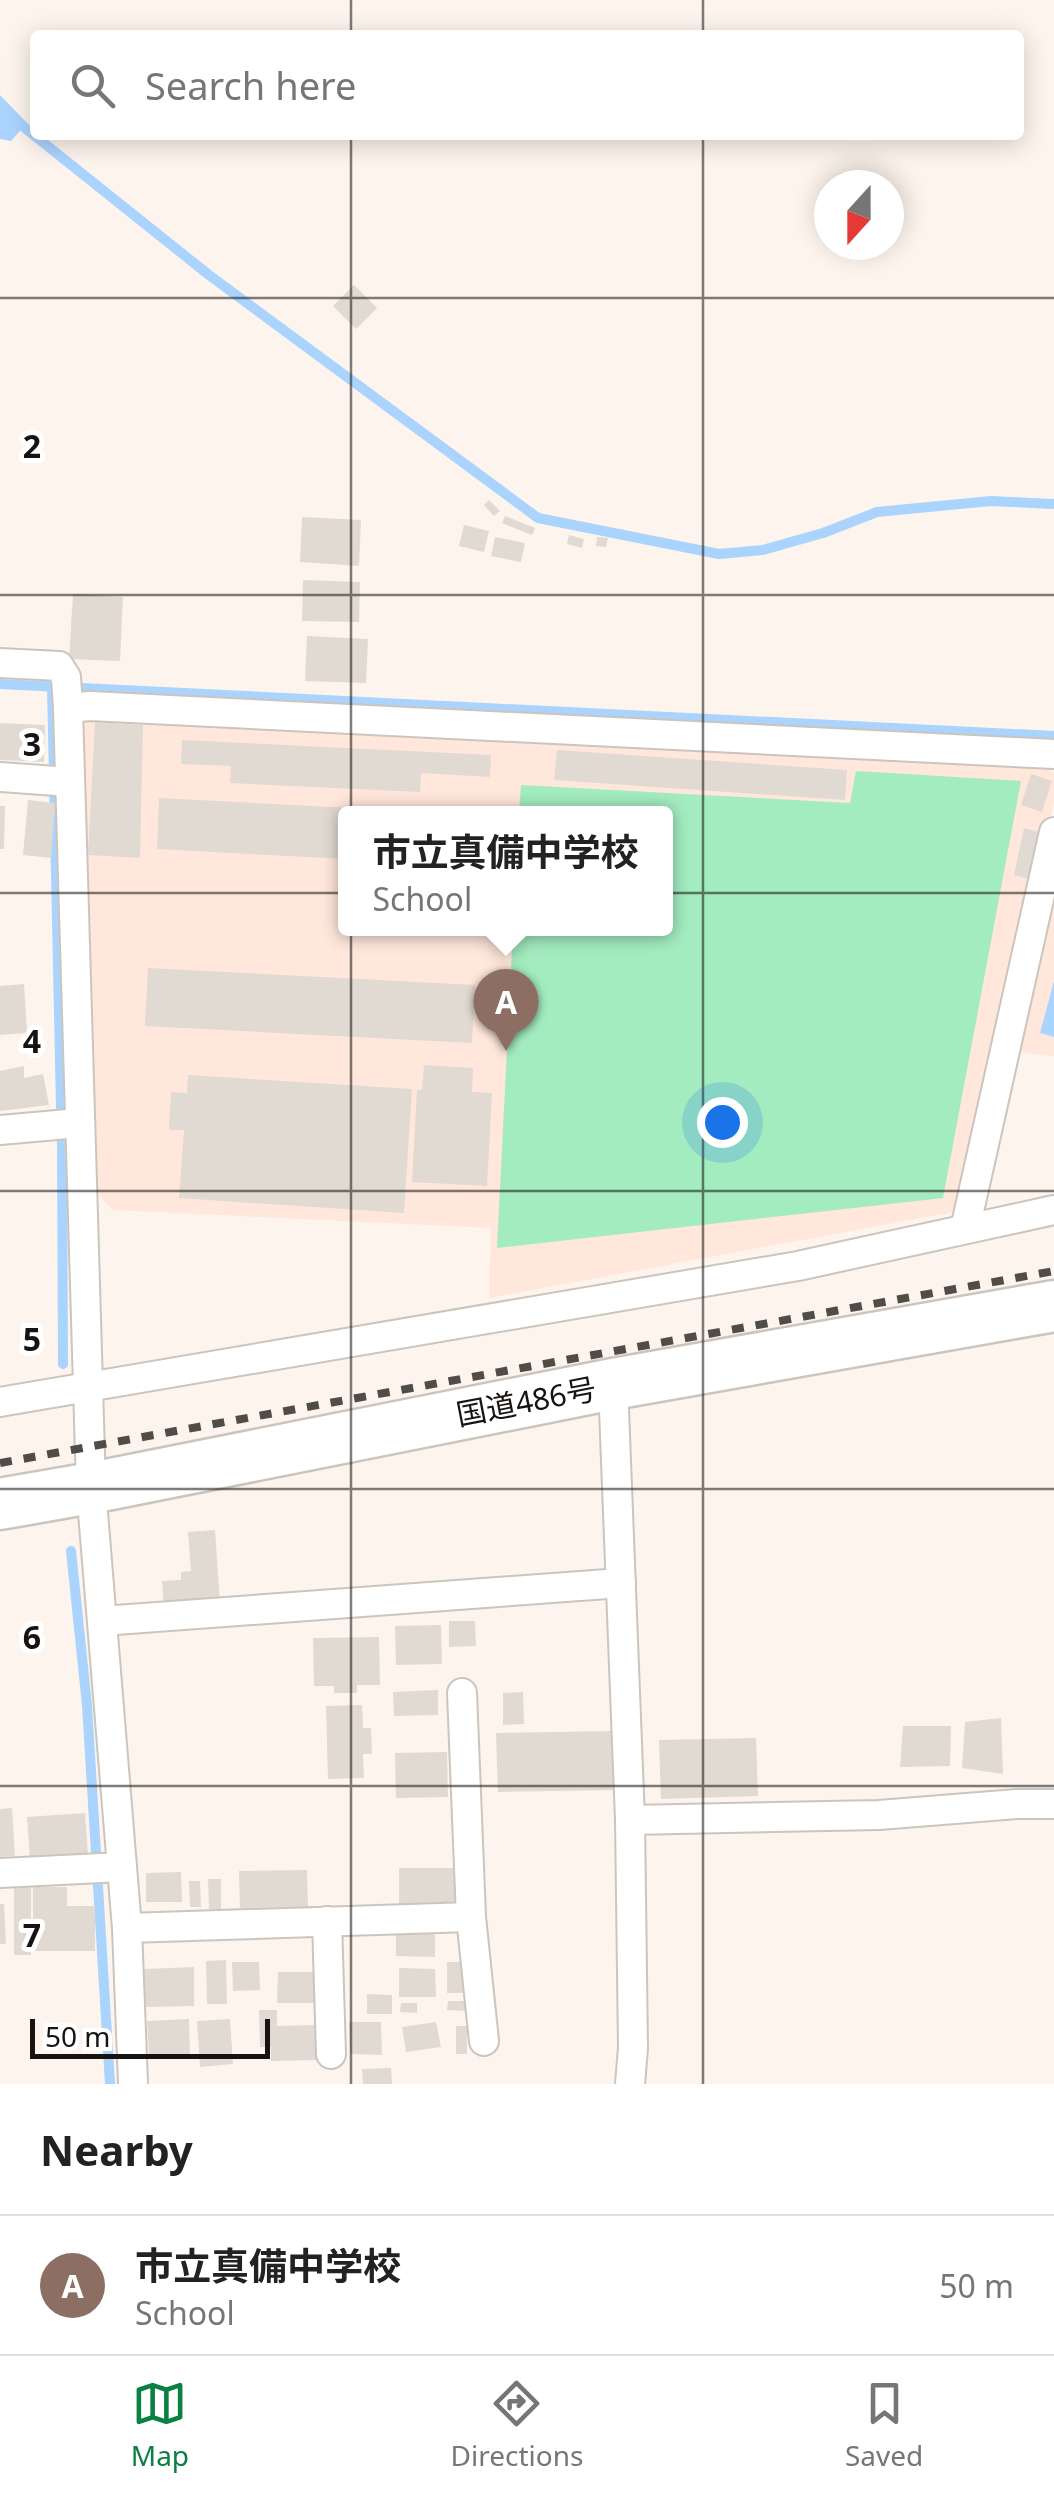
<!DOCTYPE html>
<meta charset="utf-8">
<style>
:root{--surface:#fff;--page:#f2f2f2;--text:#222;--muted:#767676;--line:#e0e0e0;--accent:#0b8043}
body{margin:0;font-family:"Noto Sans","Noto Sans JP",sans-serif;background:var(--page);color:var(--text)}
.compass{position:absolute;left:814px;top:170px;width:90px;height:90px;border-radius:50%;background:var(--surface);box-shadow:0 5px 25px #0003;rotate:201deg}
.scale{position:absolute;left:30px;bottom:25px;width:240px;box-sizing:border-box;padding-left:10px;border:5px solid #161311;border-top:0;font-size:28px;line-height:35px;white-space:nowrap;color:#161311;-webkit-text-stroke:8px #fff;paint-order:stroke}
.you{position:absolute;left:722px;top:1122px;width:35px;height:35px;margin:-25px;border:8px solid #fff;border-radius:50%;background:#1a73e8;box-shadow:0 0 0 15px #1a73e833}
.badge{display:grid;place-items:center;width:65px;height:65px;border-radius:50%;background:var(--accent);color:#fff;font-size:32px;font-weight:700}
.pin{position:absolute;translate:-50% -82px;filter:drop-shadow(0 2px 5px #0008)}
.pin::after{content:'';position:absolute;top:52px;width:35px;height:30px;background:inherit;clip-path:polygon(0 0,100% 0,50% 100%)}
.popup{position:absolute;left:338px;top:806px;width:335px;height:130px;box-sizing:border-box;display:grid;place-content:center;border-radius:10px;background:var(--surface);filter:drop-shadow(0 2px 8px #0005);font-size:32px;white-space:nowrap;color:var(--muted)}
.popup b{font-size:38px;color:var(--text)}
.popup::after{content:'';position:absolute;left:50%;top:100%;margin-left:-20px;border:20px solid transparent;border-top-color:var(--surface)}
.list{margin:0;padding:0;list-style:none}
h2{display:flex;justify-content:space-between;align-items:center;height:130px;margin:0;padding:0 40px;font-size:42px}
h2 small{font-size:32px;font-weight:400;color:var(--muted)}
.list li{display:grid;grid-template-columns:65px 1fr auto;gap:30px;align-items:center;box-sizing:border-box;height:140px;padding:0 40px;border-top:2px solid var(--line)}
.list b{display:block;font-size:38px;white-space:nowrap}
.list p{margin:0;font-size:32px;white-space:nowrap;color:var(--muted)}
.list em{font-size:32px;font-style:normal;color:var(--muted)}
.icon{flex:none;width:55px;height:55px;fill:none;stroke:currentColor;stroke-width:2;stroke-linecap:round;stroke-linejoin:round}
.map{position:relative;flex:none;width:1054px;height:2084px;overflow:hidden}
.search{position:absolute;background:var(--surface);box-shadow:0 5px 25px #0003;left:30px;right:30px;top:30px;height:110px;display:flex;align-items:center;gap:25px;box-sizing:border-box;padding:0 35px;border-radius:10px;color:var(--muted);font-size:38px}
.sheet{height:270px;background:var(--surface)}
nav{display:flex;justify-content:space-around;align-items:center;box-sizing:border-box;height:140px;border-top:2px solid var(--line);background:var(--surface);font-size:28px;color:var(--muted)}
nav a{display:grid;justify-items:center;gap:5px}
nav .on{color:var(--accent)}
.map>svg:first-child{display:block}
</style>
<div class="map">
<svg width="1054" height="2084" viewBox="0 0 1054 2084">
<rect width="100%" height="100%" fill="#fdf5ed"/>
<g fill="#ffe7dc" fill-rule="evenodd">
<path d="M90 715 1050 767 1054 773V804L959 1211 489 1298 491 1228 112 1210 96 1191 80 725ZM346 814H666V928H346Z"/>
<polygon points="1054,894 1054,1056 1017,1052"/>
</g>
<polygon fill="#a3ecc0" points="856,771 1021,781 943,1198 497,1248 513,929 666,928 666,814 519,813 521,785 850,803"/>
<g fill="#aad4fe">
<polygon points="0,95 27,123 11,141 0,139"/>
<polygon points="1054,981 1054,1037 1040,1033"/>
</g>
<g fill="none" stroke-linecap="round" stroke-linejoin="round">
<g stroke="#aad4fe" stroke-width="10">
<polyline points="0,108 209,275 538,518 719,554 763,550 823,533 877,512 991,501 1054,504"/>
<polyline points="0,684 1054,736"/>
<polyline points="52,686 61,1108"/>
<polyline points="62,1141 63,1364"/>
<polyline points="71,1551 87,1705 110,2084"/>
</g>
</g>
<g fill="#e1dad2">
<polygon points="354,285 377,308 356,329 333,306"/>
<polygon points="489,500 500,511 494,516 484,505"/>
<polygon points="505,516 535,528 532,535 502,523"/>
<polygon points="302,517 361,520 359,566 300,562"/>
<polygon points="464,525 489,531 484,552 459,546"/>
<polygon points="569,535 584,539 582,548 567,544"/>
<polygon points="495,537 525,543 521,562 491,556"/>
<polygon points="597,537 608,538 606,547 596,546"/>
<polygon points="303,580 360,582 359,622 302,621"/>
<polygon points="73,594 123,597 120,661 69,659"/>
<polygon points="307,636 368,639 366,683 305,681"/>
<polygon points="95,722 143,725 140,858 88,855"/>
<polygon points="0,723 45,725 44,762 0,760"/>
<polygon points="182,740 491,755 490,777 421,773 420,792 230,783 231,766 181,764"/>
<polygon points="557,750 847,770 845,800 554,780"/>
<polygon points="1031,774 1052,781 1042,812 1021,805"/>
<polygon points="159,798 388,810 388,814 346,814 346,859 157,849"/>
<polygon points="28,800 55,803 51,858 23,855"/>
<polygon points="0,806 5,806 4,849 0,849"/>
<polygon points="1024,828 1043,833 1032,880 1014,875"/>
<polygon points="148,968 475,985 472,1043 145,1026"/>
<polygon points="24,984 27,1033 0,1035 0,986"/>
<polygon points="424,1065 473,1068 472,1092 492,1093 487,1186 412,1182 417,1090 422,1090"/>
<polygon points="24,1066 24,1078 43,1074 49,1105 0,1111 0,1071"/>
<polygon points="188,1075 412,1089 404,1213 179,1198 184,1130 169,1130 171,1092 187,1093"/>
<polygon points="215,1530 220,1603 164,1608 162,1581 181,1580 181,1572 191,1571 188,1532"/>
<polygon points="449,1621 475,1621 476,1646 449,1647"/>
<polygon points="441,1625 442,1664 396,1665 395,1626"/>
<polygon points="379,1637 380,1685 357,1685 357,1693 334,1693 334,1686 314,1686 313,1638"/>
<polygon points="438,1690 438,1715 394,1716 393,1692"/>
<polygon points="523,1692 524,1724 503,1725 503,1693"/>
<polygon points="362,1705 363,1728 371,1728 372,1754 363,1754 364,1778 328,1779 326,1706"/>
<polygon points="1001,1718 1003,1774 962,1768 965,1722"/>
<polygon points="903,1726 951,1726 950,1766 900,1767"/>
<polygon points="616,1731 617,1790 498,1792 496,1733"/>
<polygon points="756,1738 758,1796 661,1799 659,1740"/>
<polygon points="447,1752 448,1797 396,1798 395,1753"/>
<polygon points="12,1808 15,1856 0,1857 0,1809"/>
<polygon points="85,1813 88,1855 30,1859 27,1817"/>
<polygon points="399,1868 457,1868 456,1905 399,1904"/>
<polygon points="307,1870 308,1907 240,1908 239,1871"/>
<polygon points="181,1872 182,1902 146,1902 146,1873"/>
<polygon points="208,1879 221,1879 221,1909 209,1909"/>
<polygon points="189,1881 200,1881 201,1907 190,1907"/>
<rect x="14" y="1887" width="17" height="68"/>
<polygon points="33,1887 67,1887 67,1906 95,1906 95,1951 33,1951"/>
<polygon points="0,1904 4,1904 6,1944 0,1944"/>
<polygon points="396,1929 435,1930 435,1957 396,1956"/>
<polygon points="226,1960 227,2004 207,2004 206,1961"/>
<polygon points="232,1962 259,1962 260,1990 233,1991"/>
<rect x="447" y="1962" width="17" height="31"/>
<polygon points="194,1967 194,2006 145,2007 144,1969"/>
<polygon points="399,1968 435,1969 436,1997 399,1997"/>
<polygon points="278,1972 318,1972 318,2003 277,2003"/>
<polygon points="367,1994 392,1995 392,2014 367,2014"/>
<polygon points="448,2001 465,2001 465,2011 447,2010"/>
<polygon points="401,2003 417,2003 417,2013 400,2012"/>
<polygon points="259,2010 277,2010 277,2026 317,2025 318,2060 271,2061 271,2047 260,2047"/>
<polygon points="189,2019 190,2054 149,2055 147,2021"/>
<polygon points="230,2019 233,2064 200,2067 197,2021"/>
<polygon points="349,2022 381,2022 382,2055 350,2054"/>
<polygon points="436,2022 441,2047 406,2052 402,2027"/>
<rect x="456" y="2026" width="11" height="28"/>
<polygon points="391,2068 392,2084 363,2084 362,2069"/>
</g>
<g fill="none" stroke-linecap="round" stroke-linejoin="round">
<defs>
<g id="street">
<polyline points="0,663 59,666 66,677 68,708 90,706 1054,754"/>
<polyline points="68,708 91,1488 127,1928 133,2084"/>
<polyline points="0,777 70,782"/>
<polyline points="0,1130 79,1123"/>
<polyline points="965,1229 1054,832"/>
<polyline points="613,1384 630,1820 633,2048 630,2084"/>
<polyline points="0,1402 798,1266 1054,1210"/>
<polyline points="102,1621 621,1583"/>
<polyline points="630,1820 879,1815 1017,1804 1054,1804"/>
<polyline points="0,1873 122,1867"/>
<polyline points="471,1917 484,2041"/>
<polyline points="327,1921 331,2054"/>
<polyline points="127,1928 471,1917 462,1693"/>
</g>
<polyline id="highway" points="0,1504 91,1488 613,1384 1054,1306"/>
</defs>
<use href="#street" stroke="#ccc5bd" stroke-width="32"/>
<use href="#highway" stroke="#ccc5bd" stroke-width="55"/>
<use href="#street" stroke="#fff" stroke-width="28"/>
<use href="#highway" stroke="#fff" stroke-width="50"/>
<polyline stroke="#504c48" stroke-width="8" stroke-dasharray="12 12" stroke-linecap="butt" points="0,1463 1054,1271"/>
</g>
<path fill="none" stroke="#161311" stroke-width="2.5" stroke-opacity="0.55" d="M351 0V35M703 0V35M351 135V2084M703 135V2084M0 298H1054M0 595H1054M0 893H1054M0 1191H1054M0 1489H1054M0 1786H1054"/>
<g text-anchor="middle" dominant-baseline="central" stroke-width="10" stroke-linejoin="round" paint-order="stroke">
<g font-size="30" fill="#161311" stroke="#fff">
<text transform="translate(526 1401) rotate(-11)">国道486号</text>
</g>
</g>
<g font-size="32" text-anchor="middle" font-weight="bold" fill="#161311" stroke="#fff" stroke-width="10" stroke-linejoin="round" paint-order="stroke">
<text x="32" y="458">2</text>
<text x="32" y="756">3</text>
<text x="32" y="1053">4</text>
<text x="32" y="1351">5</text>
<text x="32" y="1649">6</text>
<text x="32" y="1947">7</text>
</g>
</svg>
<svg class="compass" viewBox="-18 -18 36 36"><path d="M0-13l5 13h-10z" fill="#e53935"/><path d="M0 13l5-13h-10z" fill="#767676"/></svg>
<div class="scale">50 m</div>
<div class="you"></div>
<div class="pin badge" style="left:506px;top:1051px;background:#8d6e63">A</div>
<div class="popup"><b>市立真備中学校</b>School</div>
<div class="search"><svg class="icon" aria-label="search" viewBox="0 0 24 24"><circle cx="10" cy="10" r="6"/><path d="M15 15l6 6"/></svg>Search here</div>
</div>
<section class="sheet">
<h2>Nearby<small></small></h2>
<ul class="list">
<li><span class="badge" style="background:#8d6e63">A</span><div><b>市立真備中学校</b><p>School</p></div><em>50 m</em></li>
</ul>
</section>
<nav>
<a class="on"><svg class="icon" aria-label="map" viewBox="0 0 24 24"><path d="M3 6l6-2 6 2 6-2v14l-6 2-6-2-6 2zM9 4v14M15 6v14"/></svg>Map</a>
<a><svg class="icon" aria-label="directions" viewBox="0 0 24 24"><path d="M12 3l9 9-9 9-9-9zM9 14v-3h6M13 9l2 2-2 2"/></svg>Directions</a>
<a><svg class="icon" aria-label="saved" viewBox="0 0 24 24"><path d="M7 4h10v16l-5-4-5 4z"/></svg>Saved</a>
</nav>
